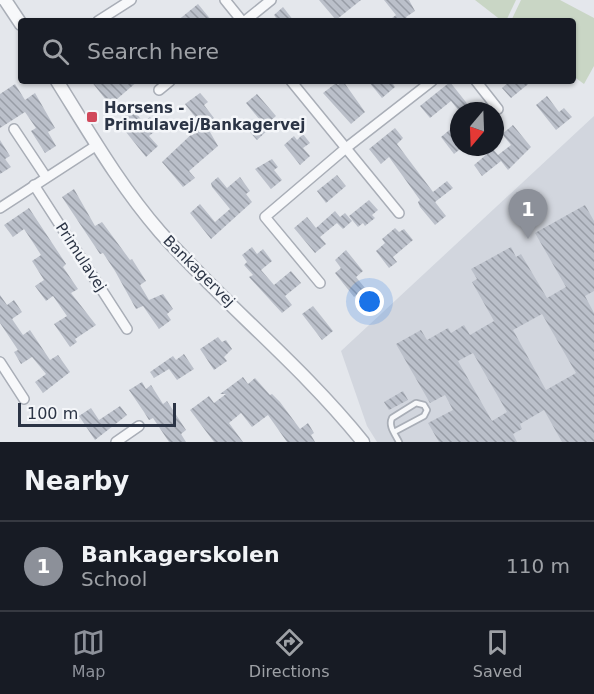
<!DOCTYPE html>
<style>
:root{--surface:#171b24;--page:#20242c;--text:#f1f3f6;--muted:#9ea1a6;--line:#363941;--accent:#8c9099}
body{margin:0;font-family:"DejaVu Sans",sans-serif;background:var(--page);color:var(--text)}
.compass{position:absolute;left:450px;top:102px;width:54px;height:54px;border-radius:50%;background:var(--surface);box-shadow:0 2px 4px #0004;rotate:199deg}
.scale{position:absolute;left:18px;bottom:15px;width:158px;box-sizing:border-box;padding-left:6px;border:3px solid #2b3445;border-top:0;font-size:16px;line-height:21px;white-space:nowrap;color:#2b3445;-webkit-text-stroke:4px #f4f6f9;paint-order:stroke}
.you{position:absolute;left:370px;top:302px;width:21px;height:21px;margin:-15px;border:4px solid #fff;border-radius:50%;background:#1a73e8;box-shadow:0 0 0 9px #1a73e833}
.badge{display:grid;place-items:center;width:39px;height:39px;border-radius:50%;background:var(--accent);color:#fff;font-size:20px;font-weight:700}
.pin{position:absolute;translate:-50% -50px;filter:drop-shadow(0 2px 3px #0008)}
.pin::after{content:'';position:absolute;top:32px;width:21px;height:18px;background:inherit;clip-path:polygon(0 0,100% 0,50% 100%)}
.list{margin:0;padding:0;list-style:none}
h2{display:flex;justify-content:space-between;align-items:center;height:78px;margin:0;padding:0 24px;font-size:26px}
h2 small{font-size:20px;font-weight:400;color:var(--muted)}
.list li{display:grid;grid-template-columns:39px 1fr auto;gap:18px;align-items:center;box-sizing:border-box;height:90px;padding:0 24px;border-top:2px solid var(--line)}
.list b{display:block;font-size:22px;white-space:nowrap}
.list p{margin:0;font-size:20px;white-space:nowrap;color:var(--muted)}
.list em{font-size:20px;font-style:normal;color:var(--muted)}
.icon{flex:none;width:33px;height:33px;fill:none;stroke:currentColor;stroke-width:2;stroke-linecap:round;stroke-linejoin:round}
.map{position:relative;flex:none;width:594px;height:442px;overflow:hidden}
.search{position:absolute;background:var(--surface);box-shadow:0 2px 4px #0004;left:18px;right:18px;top:18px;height:66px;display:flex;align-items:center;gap:15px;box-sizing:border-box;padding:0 21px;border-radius:6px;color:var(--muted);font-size:22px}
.sheet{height:168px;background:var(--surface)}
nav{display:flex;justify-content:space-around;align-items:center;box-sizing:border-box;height:84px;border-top:2px solid var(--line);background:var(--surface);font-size:16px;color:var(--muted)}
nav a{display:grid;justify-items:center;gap:3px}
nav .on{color:var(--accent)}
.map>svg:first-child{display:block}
</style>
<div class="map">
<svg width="594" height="442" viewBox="0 0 594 442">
<defs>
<pattern id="building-back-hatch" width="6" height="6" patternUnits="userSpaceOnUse" patternTransform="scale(1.5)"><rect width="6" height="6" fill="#bbc0ca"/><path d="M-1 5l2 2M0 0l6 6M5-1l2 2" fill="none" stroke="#989da6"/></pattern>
</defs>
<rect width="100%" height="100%" fill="#e4e7ec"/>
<polygon fill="#d2d6de" points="594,116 594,442 377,442 367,426 341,351"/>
<g fill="#c9d6c5">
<polygon points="475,0 516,0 506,21 502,21"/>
<polygon points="521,0 560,0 594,18 594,66 584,84 573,76 573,21 511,21"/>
</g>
<g fill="url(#building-back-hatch)" fill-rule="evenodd">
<polygon points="319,0 361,0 336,20"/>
<polygon points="384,0 409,0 415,11 406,17 409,21 388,21 396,15"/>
<polygon points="198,4 212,21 177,21"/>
<polygon points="283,7 294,21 278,21 274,15"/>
<polygon points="91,81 138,81 110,105"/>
<polygon points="343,81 365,112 351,124 323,93 336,83 338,85"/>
<polygon points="368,81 391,81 395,87 382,98"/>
<polygon points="510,81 532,81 511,98 502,88"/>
<polygon points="450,82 469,106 459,111 451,101 430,118 420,106"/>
<polygon points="15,84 25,100 35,93 55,128 48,132 56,146 45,153 31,131 36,128 25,112 0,128 0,94"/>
<polygon points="200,93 208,102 204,105 214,118 206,125 218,146 189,171 195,178 183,187 162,162 196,130 193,126 199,122 185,104"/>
<polygon points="257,94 276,116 267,124 270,128 257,140 248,130 260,120 246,103"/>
<polygon points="547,96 559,112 564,108 572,117 556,130 536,105"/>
<polygon points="133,109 143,122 150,117 159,128 149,136 158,146 146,157 118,122"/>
<polygon points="459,122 459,150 454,154 441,137"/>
<polygon points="513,125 531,147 508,170 501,161 482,176 474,165 493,149 498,155 511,145 502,134"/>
<polygon points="395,128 403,138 397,144 433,192 447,181 453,188 435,202 446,216 435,225 420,207 418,202 420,200 389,157 381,164 369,149"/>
<polygon points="303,134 310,143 303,148 310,156 300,165 284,145 294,136 297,140"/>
<polygon points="0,140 10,156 5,159 11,167 0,174"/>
<polygon points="272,159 278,167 274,170 282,180 271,189 255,169"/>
<polygon points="337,175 346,186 326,203 317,191"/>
<polygon points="218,177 227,188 240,177 250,191 246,194 252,202 211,239 190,213 200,204 215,222 230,209 212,187 211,183"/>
<polygon points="74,189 95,226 102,222 130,260 132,259 146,281 140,285 149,300 163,294 173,309 167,314 171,320 159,329 143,306 136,309 115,271 103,253 100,254 62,197"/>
<polygon points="369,200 378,210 372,215 375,218 365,226 363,223 358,227 349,216"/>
<path d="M585 205 594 221V291L585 296 594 313V442H562L544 410 520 424 522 429 513 434 517 442H439L428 423 453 410 445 395 430 403 396 344 421 330 427 340 448 328 451 333 464 325 470 335 494 321 472 282 477 279 471 269 511 247 516 257 521 254 547 298 566 287 535 233ZM542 314 576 373 546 390 513 330ZM473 353 507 412 492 421 458 361Z"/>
<polygon points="29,208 66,264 63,267 78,289 71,293 96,325 75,339 77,342 70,347 54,324 67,316 53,296 46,301 35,286 44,280 32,261 41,255 34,244 24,229 13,237 4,225"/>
<polygon points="335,211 340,217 345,213 352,221 343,229 337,223 320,237 326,244 315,253 294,228 307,217 316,228"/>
<polygon points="395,228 399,232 404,229 413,240 393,257 397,262 389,268 376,251 385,243 382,239"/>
<polygon points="252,247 257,254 263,249 272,261 261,270 274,285 291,271 301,283 285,296 292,305 282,313 249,277 253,275 244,265 247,262 242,255"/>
<polygon points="346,250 363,271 356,277 365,288 354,297 335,273 341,268 335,260"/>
<polygon points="0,295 7,305 14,300 22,312 12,319 23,335 30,330 50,360 58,355 70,372 43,393 35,382 46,374 32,357 21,364 14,352 18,350 0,323"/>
<polygon points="313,306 333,331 322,340 302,314"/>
<polygon points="218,337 222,342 226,340 232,349 224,357 227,361 214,370 200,349"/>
<polygon points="184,354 194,369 177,380 169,369 154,378 150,372 173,356 176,360"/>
<polygon points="243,377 248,384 255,378 270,395 272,394 280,402 300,429 308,423 314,433 311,435 315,442 287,442 268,415 252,427 241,413 229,423 243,442 214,442 190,410 209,396 214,403 226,394 220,394"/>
<polygon points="142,382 146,389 151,385 163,404 167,401 186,430 181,434 186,442 169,442 153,418 149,420 144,412 129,390"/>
<polygon points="403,391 408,400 389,410 384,402"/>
<polygon points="120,406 127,415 95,440 79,416 91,408 99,420"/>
</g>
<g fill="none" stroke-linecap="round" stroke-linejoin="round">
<defs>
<path id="service" d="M394 432 424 416 427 410 424 405 416 403 392 418C388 426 395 434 399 442"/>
<g id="minor">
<polyline points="225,0 242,21"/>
<polyline points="98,21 131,0"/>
<polyline points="245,21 271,0"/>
<polyline points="291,81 399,213"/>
<polyline points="476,81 498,109"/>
<polyline points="159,90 170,81"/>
<polyline points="14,129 46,177"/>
<polyline points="34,185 127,329"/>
<polyline points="0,208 97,145"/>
<polyline points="320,283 265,217 346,148 432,81"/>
<polyline points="0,362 24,399"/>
<polyline points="116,442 139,426"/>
</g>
<g id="tertiary">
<polyline points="5,0 21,24"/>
<path d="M57 81C89 132 120 186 160 232 225 305 302 366 363 442"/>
</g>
</defs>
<use href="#service" stroke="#a9aeb7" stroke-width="8"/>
<use href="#minor" stroke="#a9aeb7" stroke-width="12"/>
<use href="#tertiary" stroke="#a9aeb7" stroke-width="15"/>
<use href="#service" stroke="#f7f8fa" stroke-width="4.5"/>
<use href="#minor" stroke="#f7f8fa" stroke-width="9"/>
<use href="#tertiary" stroke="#f7f8fa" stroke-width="12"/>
</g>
<rect fill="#d1495b" stroke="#f4f6f9" stroke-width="2" x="86" y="111" width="12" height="12" rx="3"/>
<g text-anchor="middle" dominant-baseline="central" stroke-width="5" stroke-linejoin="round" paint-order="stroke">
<g font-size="15" font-weight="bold" fill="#2b3445" stroke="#f4f6f9" text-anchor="start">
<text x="104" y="108">Horsens -<tspan x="104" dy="17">Primulavej/Bankagervej</tspan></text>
</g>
<g font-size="15" fill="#2b3445" stroke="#f4f6f9">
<text transform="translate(81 257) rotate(57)">Primulavej</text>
<text transform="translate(199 271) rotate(45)">Bankagervej</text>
</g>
</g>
</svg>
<svg class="compass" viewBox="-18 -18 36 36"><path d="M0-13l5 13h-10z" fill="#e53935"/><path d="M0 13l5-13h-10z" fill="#9ea1a6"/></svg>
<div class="scale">100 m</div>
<div class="you"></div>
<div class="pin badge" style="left:528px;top:239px">1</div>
<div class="search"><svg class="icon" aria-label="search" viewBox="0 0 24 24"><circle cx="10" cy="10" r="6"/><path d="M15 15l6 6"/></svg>Search here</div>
</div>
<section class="sheet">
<h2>Nearby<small></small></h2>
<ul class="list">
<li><span class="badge">1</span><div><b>Bankagerskolen</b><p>School</p></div><em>110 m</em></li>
</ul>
</section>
<nav>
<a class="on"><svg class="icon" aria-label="map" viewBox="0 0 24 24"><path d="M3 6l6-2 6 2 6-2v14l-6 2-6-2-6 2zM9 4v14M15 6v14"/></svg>Map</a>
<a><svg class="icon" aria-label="directions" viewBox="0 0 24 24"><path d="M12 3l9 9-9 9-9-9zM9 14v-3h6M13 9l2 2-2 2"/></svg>Directions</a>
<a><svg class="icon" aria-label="saved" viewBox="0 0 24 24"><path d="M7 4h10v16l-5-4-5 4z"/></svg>Saved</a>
</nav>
